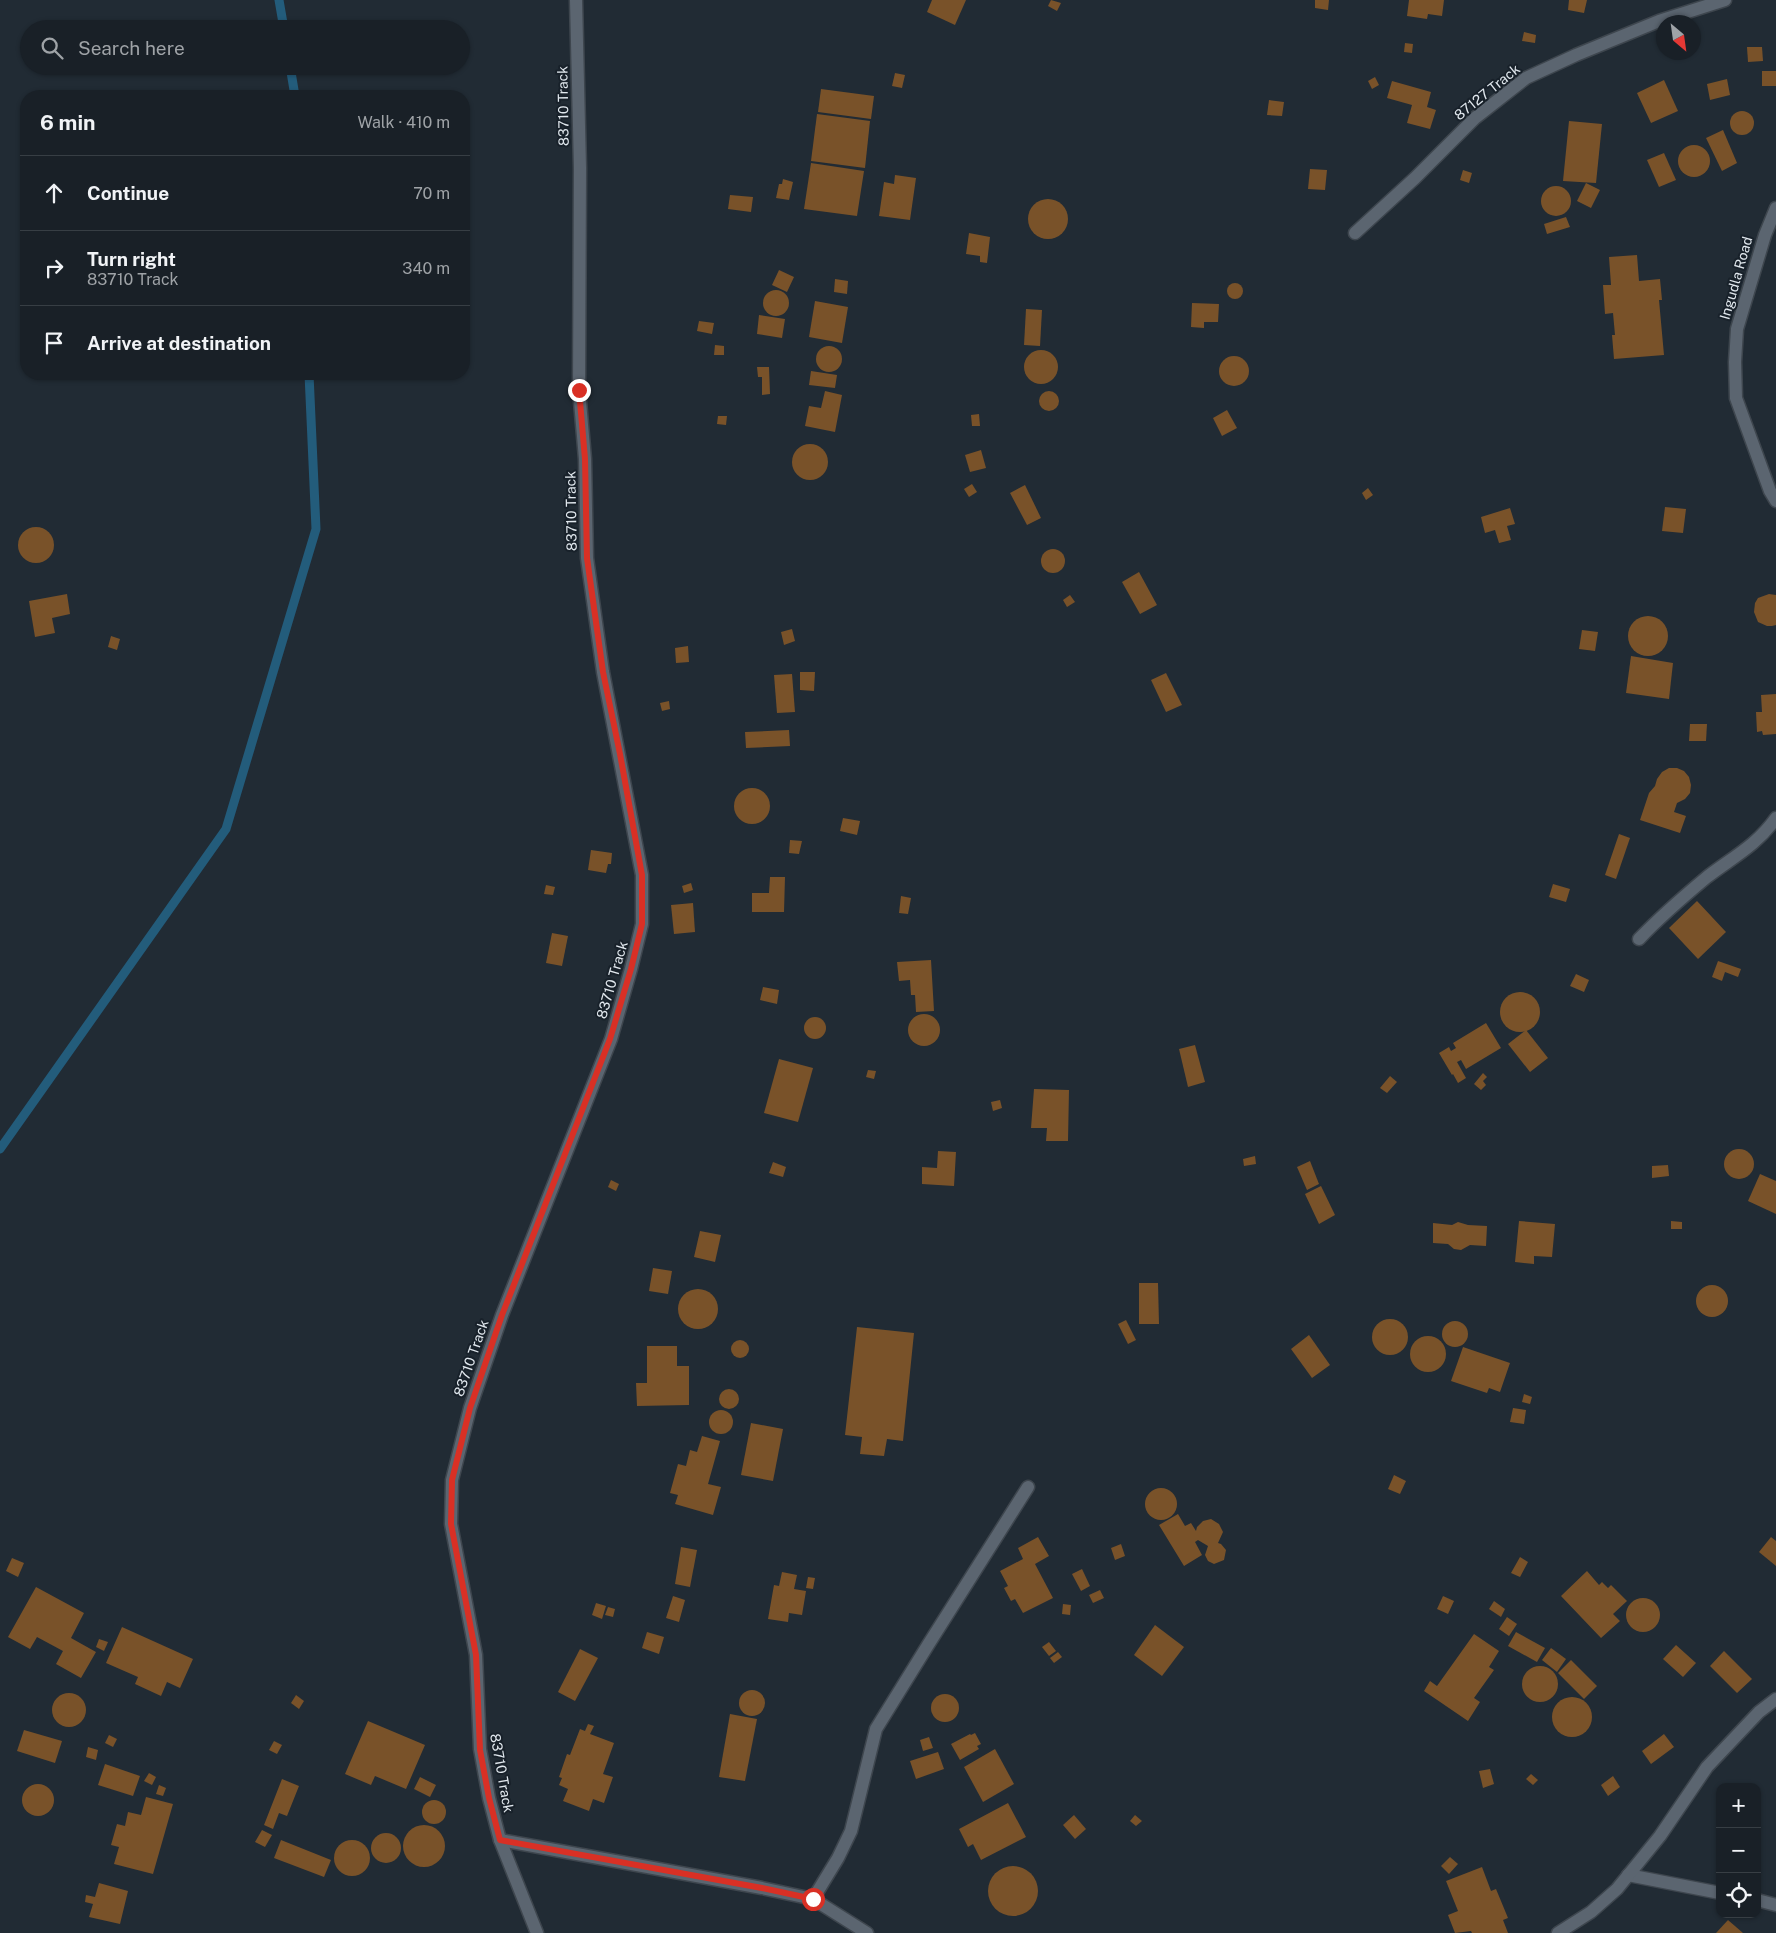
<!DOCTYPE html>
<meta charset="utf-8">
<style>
:root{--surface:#192027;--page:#262d33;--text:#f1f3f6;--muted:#9fa3a7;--line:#373e44}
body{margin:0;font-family:"Public Sans",sans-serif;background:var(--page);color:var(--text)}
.controls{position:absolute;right:15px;bottom:15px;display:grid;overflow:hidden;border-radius:10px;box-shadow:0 1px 4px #0004}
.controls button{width:45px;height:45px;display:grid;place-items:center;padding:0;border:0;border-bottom:1px solid var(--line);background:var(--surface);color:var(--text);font:25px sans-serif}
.compass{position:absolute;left:1656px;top:15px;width:45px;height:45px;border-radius:50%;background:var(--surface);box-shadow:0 1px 4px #0004;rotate:151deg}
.stop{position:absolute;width:15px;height:15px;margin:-11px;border:4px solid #d93025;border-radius:50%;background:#fff}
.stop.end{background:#d93025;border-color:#fff;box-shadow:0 1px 5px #0008}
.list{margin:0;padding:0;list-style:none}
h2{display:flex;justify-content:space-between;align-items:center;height:65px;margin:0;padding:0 20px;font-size:21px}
h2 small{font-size:16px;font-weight:400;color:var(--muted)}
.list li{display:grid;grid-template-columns:32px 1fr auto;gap:15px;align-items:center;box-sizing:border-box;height:75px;padding:0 20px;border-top:1px solid var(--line)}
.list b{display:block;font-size:19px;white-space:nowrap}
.list p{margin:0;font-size:16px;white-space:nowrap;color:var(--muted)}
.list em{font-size:16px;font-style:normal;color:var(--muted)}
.icon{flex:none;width:28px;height:28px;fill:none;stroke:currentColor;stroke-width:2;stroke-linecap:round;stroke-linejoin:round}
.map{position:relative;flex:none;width:1776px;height:1933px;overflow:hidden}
.search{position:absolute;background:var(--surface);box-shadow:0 1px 4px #0004;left:20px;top:20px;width:450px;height:55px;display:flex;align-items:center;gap:12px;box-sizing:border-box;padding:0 18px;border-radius:28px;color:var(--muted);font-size:19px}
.panel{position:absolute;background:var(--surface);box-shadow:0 1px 4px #0004;left:20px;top:90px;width:450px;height:290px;border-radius:20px}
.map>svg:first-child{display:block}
</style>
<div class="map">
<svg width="1776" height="1933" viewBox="0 0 1776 1933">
<rect width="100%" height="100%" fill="#212b34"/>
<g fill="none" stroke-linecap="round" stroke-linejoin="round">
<g stroke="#235c7b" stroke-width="9">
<polyline points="279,0 284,29"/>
<polyline points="290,66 295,96"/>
<polyline points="0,1149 226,829 316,529 309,374"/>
</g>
</g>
<g fill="#795229">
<polygon points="932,0 966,0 955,25 927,12"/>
<polygon points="1051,0 1061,3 1057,11 1048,6"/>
<polygon points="1315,0 1329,0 1328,10 1315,8"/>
<polygon points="1409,0 1444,0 1442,16 1428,14 1427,19 1407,16"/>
<polygon points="1569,0 1587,0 1584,13 1568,10"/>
<polygon points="1524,32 1536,35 1535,43 1522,41"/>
<polygon points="1405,43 1413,44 1412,53 1404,52"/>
<polygon points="1747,47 1762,47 1763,61 1748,62"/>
<rect x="1762" y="71" width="14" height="15"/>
<polygon points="895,73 905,75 902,88 892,86"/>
<polygon points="1375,77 1379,85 1372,89 1368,81"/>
<polygon points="1727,79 1730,95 1710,100 1707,84"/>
<polygon points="1664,80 1678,111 1651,123 1637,93"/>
<polygon points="1392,81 1431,92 1427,107 1436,110 1430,129 1407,123 1412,105 1387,98"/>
<polygon points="821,89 874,96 871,119 818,112"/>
<polygon points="1269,100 1284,102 1282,116 1267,115"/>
<circle cx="1742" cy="123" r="12"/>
<polygon points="817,114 870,121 865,168 811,161"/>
<polygon points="1569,121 1602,124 1596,183 1563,181"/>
<polygon points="1723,130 1737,163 1722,171 1706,138"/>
<circle cx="1694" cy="161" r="16"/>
<polygon points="1664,153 1676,180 1659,187 1647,160"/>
<polygon points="811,163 864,171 857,216 804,209"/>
<polygon points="1310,169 1327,170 1325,190 1308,189"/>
<polygon points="1463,170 1472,173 1469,183 1460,180"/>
<polygon points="895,175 916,178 910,220 879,216 884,182 894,184"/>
<polygon points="783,179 793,182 789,200 776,198 779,184 782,184"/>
<polygon points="1586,183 1600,190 1591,208 1577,201"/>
<circle cx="1556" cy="201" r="15"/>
<polygon points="730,195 753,197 751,212 728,209"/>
<circle cx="1048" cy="219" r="20"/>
<polygon points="1566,217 1570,227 1547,234 1544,224"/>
<polygon points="969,233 990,237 987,263 980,262 980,256 966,254"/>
<polygon points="1637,255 1639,281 1660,279 1662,300 1659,300 1664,355 1614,359 1612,335 1615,335 1613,313 1605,314 1603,285 1611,285 1609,257"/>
<polygon points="779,270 794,277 787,292 772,285"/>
<polygon points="835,279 848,281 847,294 834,292"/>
<circle cx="1235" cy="291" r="8"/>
<circle cx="776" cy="303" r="13"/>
<polygon points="815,301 848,307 842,343 809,337"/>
<polygon points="1192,303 1219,304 1218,322 1204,322 1204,328 1191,327"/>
<polygon points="1026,309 1042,310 1040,346 1024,345"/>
<polygon points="759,315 785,319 782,338 757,334"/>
<polygon points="699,321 714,323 712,334 697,331"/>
<polygon points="715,345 724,346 724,355 714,355"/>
<circle cx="829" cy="359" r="13"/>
<circle cx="1041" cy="367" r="17"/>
<circle cx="1234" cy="371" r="15"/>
<polygon points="757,367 769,367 770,394 762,395 762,377 758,377"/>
<polygon points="811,371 837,375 835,388 809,385"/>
<polygon points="825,391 842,395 835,432 805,426 809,406 821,408"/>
<circle cx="1049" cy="401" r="10"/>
<polygon points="1227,410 1237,428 1222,436 1213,418"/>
<polygon points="979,414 980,426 972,426 971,415"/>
<polygon points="718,416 727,416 726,425 717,424"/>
<circle cx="810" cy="462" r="18"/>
<polygon points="981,450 986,468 970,472 965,455"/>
<polygon points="972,484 977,492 969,497 964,489"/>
<polygon points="1025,485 1041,518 1027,525 1010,493"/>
<polygon points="1368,488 1373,495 1366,500 1362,493"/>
<polygon points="1665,507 1686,509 1683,533 1662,531"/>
<polygon points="1510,508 1515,524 1507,526 1511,540 1499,543 1495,530 1485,533 1481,517"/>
<circle cx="36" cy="545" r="18"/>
<circle cx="1053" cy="561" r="12"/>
<polygon points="1139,572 1157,605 1140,614 1122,582"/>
<polygon points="67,594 70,614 52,618 55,633 35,637 29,601"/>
<polygon points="1769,594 1776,595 1776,625 1772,626 1767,626 1758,622 1754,612 1755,603 1758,598"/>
<polygon points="1070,595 1075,602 1067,607 1063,600"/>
<circle cx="1648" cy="636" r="20"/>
<polygon points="792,629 795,641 784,645 781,632"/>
<polygon points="1582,630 1598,632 1595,651 1579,649"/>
<polygon points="111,636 120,639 117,650 108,647"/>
<polygon points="688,646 689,662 676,663 675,648"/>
<polygon points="1631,656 1673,663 1669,699 1626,693"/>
<polygon points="800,672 815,672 814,691 800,690"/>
<polygon points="1166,673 1182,705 1166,712 1151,680"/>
<polygon points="792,674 795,712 777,713 774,675"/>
<polygon points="1776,694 1776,734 1763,735 1762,731 1757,732 1756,712 1762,712 1761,695"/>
<polygon points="669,701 670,709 662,711 660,703"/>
<polygon points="1690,724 1707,724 1706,741 1689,741"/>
<polygon points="789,730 790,746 746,748 745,732"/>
<polygon points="1669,768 1677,768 1684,771 1689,777 1691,785 1690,793 1685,799 1677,803 1674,812 1686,816 1680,833 1640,820 1649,793 1655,786 1657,779 1662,772"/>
<circle cx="752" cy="806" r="18"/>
<polygon points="843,818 860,821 857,835 840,831"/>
<polygon points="1619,834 1630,838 1616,879 1605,875"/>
<polygon points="790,840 802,841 799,854 789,853"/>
<polygon points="591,850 612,853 611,864 608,864 606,873 588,870"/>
<polygon points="770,877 785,877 784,912 752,912 752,893 769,893"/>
<polygon points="691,883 693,890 684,893 682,886"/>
<polygon points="1553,884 1570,889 1566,902 1549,897"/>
<polygon points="546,885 555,887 553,895 544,894"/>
<polygon points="901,896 911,898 908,914 899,913"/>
<polygon points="1697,901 1726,932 1698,959 1669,928"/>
<polygon points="693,903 695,932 674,934 671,905"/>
<polygon points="552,933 568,936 562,966 546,963"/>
<polygon points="931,960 934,1011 916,1012 915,995 911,995 910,980 899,981 897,962"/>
<polygon points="1718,961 1741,969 1738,977 1725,972 1722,981 1712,977"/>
<polygon points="1576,974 1589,980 1584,992 1570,986"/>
<polygon points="763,987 779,990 777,1004 760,1000"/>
<circle cx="1520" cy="1012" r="20"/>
<circle cx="924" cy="1030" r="16"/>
<circle cx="815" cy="1028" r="11"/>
<polygon points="1486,1023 1501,1048 1466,1069 1461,1060 1457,1062 1466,1078 1458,1083 1453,1074 1452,1075 1439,1053 1449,1047 1451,1051 1456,1048 1453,1043"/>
<polygon points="1526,1030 1548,1058 1530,1072 1508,1044"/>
<polygon points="1195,1045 1205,1082 1188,1087 1179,1049"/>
<polygon points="779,1059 813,1068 798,1122 764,1113"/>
<polygon points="868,1070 876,1071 874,1079 866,1077"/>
<polygon points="1483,1073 1487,1077 1483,1081 1486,1085 1481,1090 1474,1084"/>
<polygon points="1390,1076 1397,1082 1387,1093 1380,1088"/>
<polygon points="1034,1089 1069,1090 1068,1141 1046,1141 1047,1128 1031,1128"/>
<polygon points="1000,1100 1002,1108 993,1111 991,1102"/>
<circle cx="1739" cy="1164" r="15"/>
<polygon points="938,1151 956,1152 954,1186 922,1184 922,1167 937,1168"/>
<polygon points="1255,1156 1256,1164 1244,1166 1243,1159"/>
<polygon points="1310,1161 1319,1184 1307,1190 1297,1167"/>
<polygon points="773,1162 786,1167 783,1177 769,1173"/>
<polygon points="1668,1165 1669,1176 1652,1178 1652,1166"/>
<polygon points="1760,1174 1776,1181 1776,1214 1748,1201"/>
<polygon points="611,1180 619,1184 616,1191 608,1187"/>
<polygon points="1321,1186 1335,1215 1319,1224 1305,1194"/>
<polygon points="1519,1221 1555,1224 1552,1257 1534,1256 1534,1264 1515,1262"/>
<polygon points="1671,1221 1682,1222 1682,1229 1671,1229"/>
<polygon points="1458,1222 1468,1225 1487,1226 1486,1246 1470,1245 1461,1250 1454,1249 1448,1244 1433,1243 1433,1223 1452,1225"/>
<polygon points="700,1231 721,1235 715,1262 694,1257"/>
<polygon points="653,1268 672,1271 668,1294 649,1291"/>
<polygon points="1139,1283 1158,1283 1159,1324 1139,1324"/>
<circle cx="1712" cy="1301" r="16"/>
<circle cx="698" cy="1309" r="20"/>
<circle cx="1390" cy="1337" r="18"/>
<polygon points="1126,1320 1136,1340 1128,1344 1118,1324"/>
<circle cx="1455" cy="1334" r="13"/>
<polygon points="857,1327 914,1333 903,1441 887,1439 884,1456 860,1454 862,1437 845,1435"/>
<polygon points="1309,1335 1330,1365 1312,1378 1291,1349"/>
<circle cx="1428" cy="1354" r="18"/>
<circle cx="740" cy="1349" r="9"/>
<polygon points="647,1346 677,1346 677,1366 689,1366 689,1405 637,1406 636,1383 647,1383"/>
<polygon points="1463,1347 1510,1363 1500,1392 1489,1388 1487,1393 1451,1381"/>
<circle cx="729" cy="1399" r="10"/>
<polygon points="1524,1394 1532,1397 1530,1404 1522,1402"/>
<polygon points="1513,1408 1526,1410 1524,1424 1510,1422"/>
<circle cx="721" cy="1422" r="12"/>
<polygon points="751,1423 783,1429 773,1481 741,1475"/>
<polygon points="702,1436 720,1441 708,1484 721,1487 713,1515 675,1504 678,1495 670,1493 678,1464 686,1466 690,1450 697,1452"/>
<polygon points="1394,1475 1406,1481 1400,1494 1388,1489"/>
<circle cx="1161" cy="1504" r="16"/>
<polygon points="1178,1514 1185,1526 1191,1523 1196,1531 1197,1527 1203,1521 1211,1519 1219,1524 1223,1532 1218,1543 1221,1544 1226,1550 1224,1560 1214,1564 1208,1561 1205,1555 1208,1546 1198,1540 1195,1542 1202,1555 1184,1566 1159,1525"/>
<polygon points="1038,1537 1049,1556 1035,1564 1053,1598 1023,1613 1015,1599 1011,1601 1004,1588 1008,1586 1000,1571 1023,1559 1018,1548"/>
<polygon points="1771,1537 1776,1541 1776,1566 1759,1552"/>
<polygon points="1121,1544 1125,1556 1115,1560 1111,1548"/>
<polygon points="681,1547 697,1550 690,1587 675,1584"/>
<polygon points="1520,1557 1528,1562 1520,1577 1511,1573"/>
<polygon points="12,1558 24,1563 18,1577 6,1571"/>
<polygon points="1082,1569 1090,1586 1081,1591 1072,1574"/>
<polygon points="1587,1571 1599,1585 1602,1582 1608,1588 1611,1585 1627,1601 1613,1614 1620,1621 1601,1638 1561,1596"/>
<polygon points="782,1572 797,1575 794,1589 806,1591 802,1615 789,1613 788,1622 768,1619 774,1585 779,1586"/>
<polygon points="808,1577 815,1578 813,1589 806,1588"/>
<polygon points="36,1587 84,1613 71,1638 96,1652 81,1678 56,1664 63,1651 37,1637 30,1649 8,1637"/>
<polygon points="1100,1590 1104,1598 1093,1603 1089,1595"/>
<polygon points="673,1596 685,1600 679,1622 666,1618"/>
<polygon points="1443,1596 1454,1601 1448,1614 1437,1609"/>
<circle cx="1643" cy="1615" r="17"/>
<polygon points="1494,1601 1505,1609 1501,1617 1489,1609"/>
<polygon points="596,1603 606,1606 602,1619 592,1615"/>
<polygon points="1063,1604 1071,1605 1070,1615 1062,1614"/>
<polygon points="608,1607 615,1609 613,1617 605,1615"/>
<polygon points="1507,1617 1517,1624 1509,1636 1499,1629"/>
<polygon points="1155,1625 1184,1647 1162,1676 1134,1655"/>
<polygon points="122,1627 193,1659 180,1688 167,1682 161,1696 135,1684 138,1677 106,1663"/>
<polygon points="647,1632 664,1637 659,1654 642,1648"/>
<polygon points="1516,1632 1545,1648 1537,1662 1508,1646"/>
<polygon points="1474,1634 1499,1651 1489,1667 1494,1670 1474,1698 1480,1702 1468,1721 1424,1691 1430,1681 1437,1686"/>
<polygon points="99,1639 108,1642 104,1651 96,1647"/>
<polygon points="1049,1642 1056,1651 1049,1656 1042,1647"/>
<polygon points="1676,1645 1696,1663 1683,1677 1663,1659"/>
<polygon points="1551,1648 1566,1659 1557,1672 1542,1660"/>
<polygon points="580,1649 598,1658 575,1701 558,1692"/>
<polygon points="1724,1651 1752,1679 1737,1693 1710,1666"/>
<polygon points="1058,1652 1062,1657 1054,1663 1050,1658"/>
<polygon points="1571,1660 1597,1686 1584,1699 1558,1673"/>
<circle cx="1540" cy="1684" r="18"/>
<circle cx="752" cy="1703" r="13"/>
<circle cx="69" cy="1710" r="17"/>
<circle cx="945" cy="1708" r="14"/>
<polygon points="296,1695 304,1701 299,1709 291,1703"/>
<circle cx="1572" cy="1717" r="20"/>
<polygon points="730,1714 757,1719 745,1781 719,1777"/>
<polygon points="368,1721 425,1745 406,1789 375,1776 371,1785 345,1774"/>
<polygon points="588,1724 594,1726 590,1734 614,1743 603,1774 613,1777 604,1803 593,1799 589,1811 563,1801 568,1789 559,1785 562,1778 559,1777 567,1754 570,1755 580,1729 585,1731"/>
<polygon points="24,1730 62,1741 55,1763 17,1751"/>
<polygon points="975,1733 981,1744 977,1746 979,1749 960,1760 951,1744 970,1734 971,1735"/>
<polygon points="1664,1734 1674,1747 1651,1764 1642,1751"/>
<polygon points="109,1735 117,1739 113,1747 105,1743"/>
<polygon points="929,1737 933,1748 923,1751 920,1740"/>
<polygon points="274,1741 282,1745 277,1754 269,1750"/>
<polygon points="88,1747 98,1750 96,1760 86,1757"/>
<polygon points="995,1749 1014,1784 983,1802 964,1767"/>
<polygon points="938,1752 944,1769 916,1779 910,1761"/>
<polygon points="105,1764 140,1776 133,1796 98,1785"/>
<polygon points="1490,1769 1494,1784 1483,1788 1479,1771"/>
<polygon points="149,1773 156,1777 152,1785 144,1781"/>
<polygon points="1531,1774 1538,1780 1533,1785 1526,1779"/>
<polygon points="1613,1776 1620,1787 1608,1796 1601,1785"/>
<polygon points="420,1777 436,1785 430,1797 414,1789"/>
<polygon points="282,1779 299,1786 287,1816 279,1813 273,1829 264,1825"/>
<circle cx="38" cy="1800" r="16"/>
<polygon points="159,1785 166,1788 163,1796 156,1794"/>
<polygon points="146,1797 173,1804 153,1874 114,1864 119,1847 111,1845 117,1824 125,1826 128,1812 141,1815"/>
<circle cx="434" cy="1812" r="12"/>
<polygon points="1008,1803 1026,1837 981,1860 973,1844 968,1847 959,1829"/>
<polygon points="1074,1815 1086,1829 1075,1839 1063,1825"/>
<polygon points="1135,1815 1142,1821 1136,1826 1130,1821"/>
<circle cx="424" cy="1846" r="21"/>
<polygon points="262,1830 272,1835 265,1847 255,1842"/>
<circle cx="386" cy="1848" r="15"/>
<polygon points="281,1840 331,1860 324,1877 274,1858"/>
<circle cx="352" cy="1858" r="18"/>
<polygon points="1450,1857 1458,1864 1449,1874 1441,1866"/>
<circle cx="1013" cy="1891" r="25"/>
<polygon points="1482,1867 1491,1891 1496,1889 1508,1918 1503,1920 1508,1933 1472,1933 1471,1931 1455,1933 1448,1915 1458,1911 1446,1881"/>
<polygon points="99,1883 128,1891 120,1924 89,1917 93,1904 85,1902 86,1895 95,1897"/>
<polygon points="1728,1920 1743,1933 1716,1933"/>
</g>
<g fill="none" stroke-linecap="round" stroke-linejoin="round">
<defs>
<g id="minor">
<polyline points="1355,233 1415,178 1475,118 1526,78 1576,55 1659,21 1725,0"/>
<path d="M1639 939C1660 917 1683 897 1707 877 1733 857 1756 846 1776 818"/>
<polyline points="500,1840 762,1888 813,1899 867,1933"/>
<polyline points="1628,1875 1720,1893"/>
<polyline points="813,1899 838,1858 851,1831 876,1729 928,1645 1028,1487"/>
<polyline points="1757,1900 1776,1905"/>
<polyline points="537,1933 500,1840 489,1798 480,1749 476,1655 451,1524 452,1480 470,1408 502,1315 611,1039 631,969 642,924 642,875 603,672 587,558 585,459 579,390 580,168 576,0"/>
<polyline points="1558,1933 1591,1912 1617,1889 1660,1836 1707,1767 1759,1712 1776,1699"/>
</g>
<polyline id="tertiary" points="1776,208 1765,235 1737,329 1735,362 1736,398 1770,491 1776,501"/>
</defs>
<use href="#minor" stroke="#3e464e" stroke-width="15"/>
<use href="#tertiary" stroke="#3e464e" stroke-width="15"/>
<use href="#minor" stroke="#5b6570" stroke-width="12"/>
<use href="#tertiary" stroke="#5b6570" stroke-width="12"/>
</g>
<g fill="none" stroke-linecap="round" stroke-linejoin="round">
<polyline stroke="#d93025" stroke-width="6" points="579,390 585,459 587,558 603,672 620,754 642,875 642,924 631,969 610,1039 502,1315 470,1408 452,1480 451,1524 476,1655 480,1750 489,1798 500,1840 762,1888 813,1899"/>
</g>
<g text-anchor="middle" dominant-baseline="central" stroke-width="4" stroke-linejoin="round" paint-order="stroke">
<g font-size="14" fill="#e1e8ee" stroke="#18212a">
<text transform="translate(1487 92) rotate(-39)">87127 Track</text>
<text transform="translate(563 106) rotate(-91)">83710 Track</text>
<text transform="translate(1736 278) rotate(-74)">Ingudla Road</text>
<text transform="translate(571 511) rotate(-91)">83710 Track</text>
<text transform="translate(612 980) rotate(-74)">83710 Track</text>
<text transform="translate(471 1358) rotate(-71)">83710 Track</text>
<text transform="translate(502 1773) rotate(80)">83710 Track</text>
</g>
</g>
</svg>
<div class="controls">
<button>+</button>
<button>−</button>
<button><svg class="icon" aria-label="locate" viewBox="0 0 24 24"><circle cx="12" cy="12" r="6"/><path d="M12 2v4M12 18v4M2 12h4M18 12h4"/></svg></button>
</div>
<svg class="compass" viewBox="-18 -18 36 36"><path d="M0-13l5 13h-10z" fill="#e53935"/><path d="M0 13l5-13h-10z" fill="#9fa3a7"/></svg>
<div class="stop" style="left:813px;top:1899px"></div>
<div class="stop end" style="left:579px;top:390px"></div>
<div class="search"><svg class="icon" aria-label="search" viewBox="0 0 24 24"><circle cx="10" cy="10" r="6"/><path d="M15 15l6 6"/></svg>Search here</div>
<section class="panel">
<h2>6 min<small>Walk · 410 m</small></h2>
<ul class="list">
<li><svg class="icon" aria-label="ahead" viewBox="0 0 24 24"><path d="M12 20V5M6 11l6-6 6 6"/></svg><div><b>Continue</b></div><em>70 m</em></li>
<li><svg class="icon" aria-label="right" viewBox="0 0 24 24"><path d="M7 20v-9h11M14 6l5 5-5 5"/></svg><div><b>Turn right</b><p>83710 Track</p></div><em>340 m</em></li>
<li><svg class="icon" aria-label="arrive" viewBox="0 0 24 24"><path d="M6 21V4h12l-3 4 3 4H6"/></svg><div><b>Arrive at destination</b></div></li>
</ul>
</section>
</div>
